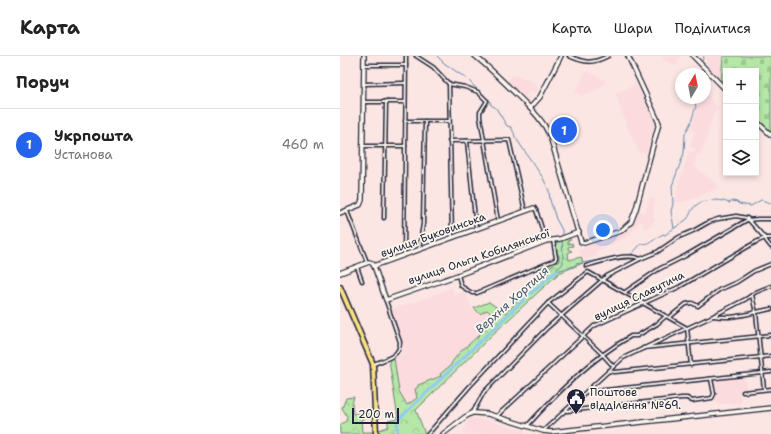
<!DOCTYPE html>
<html lang="uk">
<meta charset="utf-8">
<style>
:root{--surface:#fff;--page:#f2f2f2;--text:#222;--muted:#767676;--line:#e0e0e0;--accent:#2563eb}
body{margin:0;font-family:"Shantell Sans",sans-serif;background:var(--page);color:var(--text)}
.controls{position:absolute;right:12px;top:12px;display:grid;overflow:hidden;border-radius:0px;box-shadow:0 2px 6px #0003}
.controls button{width:36px;height:36px;display:grid;place-items:center;padding:0;border:0;border-bottom:1px solid var(--line);background:var(--surface);color:var(--text);font:20px sans-serif}
.compass{position:absolute;left:335px;top:12px;width:36px;height:36px;border-radius:50%;background:var(--surface);box-shadow:0 2px 6px #0003;rotate:10deg}
.scale{position:absolute;left:12px;bottom:10px;width:47px;box-sizing:border-box;padding-left:4px;border:2px solid #22223b;border-top:0;font-size:11px;line-height:14px;white-space:nowrap;color:#22223b;-webkit-text-stroke:3px #fbf7ec;paint-order:stroke}
.you{position:absolute;left:263px;top:174px;width:14px;height:14px;margin:-10px;border:3px solid #fff;border-radius:50%;background:#1a73e8;box-shadow:0 0 0 6px #1a73e833}
.badge{display:grid;place-items:center;width:26px;height:26px;border-radius:50%;background:var(--accent);color:#fff;font-size:13px;font-weight:700}
.pin{position:absolute;translate:-50% -50%;border:2px solid #fff;box-shadow:0 1px 4px #0006}
.list{margin:0;padding:0;list-style:none}
h2{display:flex;justify-content:space-between;align-items:center;height:52px;margin:0;padding:0 16px;font-size:17px}
h2 small{font-size:13px;font-weight:400;color:var(--muted)}
.list li{display:grid;grid-template-columns:26px 1fr auto;gap:12px;align-items:center;box-sizing:border-box;height:72px;padding:0 16px;border-top:1px solid var(--line)}
.list b{display:block;font-size:15px;white-space:nowrap}
.list p{margin:0;font-size:13px;white-space:nowrap;color:var(--muted)}
.list em{font-size:13px;font-style:normal;color:var(--muted)}
.icon{flex:none;width:22px;height:22px;fill:none;stroke:currentColor;stroke-width:2;stroke-linecap:round;stroke-linejoin:round}
.map{position:relative;flex:none;width:431px;height:378px;overflow:hidden}
header{display:flex;align-items:center;gap:24px;box-sizing:border-box;height:56px;padding:0 20px;background:var(--surface);border-bottom:1px solid var(--line)}
header strong{font-size:19px}
nav{display:flex;gap:22px;margin-inline-start:auto;font-size:14px}
main{display:flex}
aside{flex:1;background:var(--surface)}
.map>svg:first-child{display:block}
</style>
<header>
<strong>Карта</strong>
<nav><a>Карта</a><a>Шари</a><a>Поділитися</a></nav>
</header>
<main>
<aside>
<h2>Поруч<small></small></h2>
<ul class="list">
<li><span class="badge">1</span><div><b>Укрпошта</b><p>Установа</p></div><em>460 m</em></li>
</ul>
</aside>
<div class="map">
<svg width="431" height="378" viewBox="0 0 431 378">
<defs>
<pattern id="forest-crowns" width="20" height="18" patternUnits="userSpaceOnUse"><rect width="20" height="18" fill="#b5e7a7"/><path d="M2 6a3 3 0 1 1 6 0M12 15a3 3 0 1 1 6 0" fill="none" stroke="#9bc691"/></pattern>
<pattern id="cemetery-stones" width="16" height="16" patternUnits="userSpaceOnUse"><rect width="16" height="16" fill="#b5e7a7"/><path d="M2 7V4a2 2 0 0 1 4 0v3zM10 15v-3a2 2 0 0 1 4 0v3z" fill="#9bc691"/></pattern>
</defs>
<rect width="100%" height="100%" fill="#fbe6e4"/>
<filter id="ink" filterUnits="userSpaceOnUse"><feTurbulence type="fractalNoise" baseFrequency=".025" numOctaves="2"/><feDisplacementMap in="SourceGraphic" scale="8" xChannelSelector="R" yChannelSelector="G"/><feConvolveMatrix kernelMatrix="1 2 1 2 8 2 1 2 1" color-interpolation-filters="sRGB"/></filter>
<g filter="url(#ink)">
<g fill="#fbdbde">
<polygon points="324,0 340,0 337,9 322,4"/>
<polygon points="366,0 383,0 381,27 366,9"/>
<polygon points="248,15 266,25 260,32 249,37 241,39 235,36 245,18"/>
<polygon points="171,20 178,20 193,26 198,31 198,33 195,37 190,34 186,40 189,43 188,45 168,26"/>
<polygon points="296,28 315,65 306,98 299,96 286,68 276,38"/>
<polygon points="367,35 370,43 379,53 373,58 368,79 360,99 357,98 354,110 380,131 345,146 336,146 337,133 349,95 355,97 355,93 350,90 355,75 351,74 360,42 365,42 365,36"/>
<polygon points="310,141 315,144 313,161 315,164 309,171 303,171 303,166 300,165 290,179 271,189 256,195 257,200 242,204 239,194 244,193 244,188 280,176 288,170 296,153 305,157"/>
<polygon points="112,231 115,239 125,235 132,253 134,252 140,258 147,254 153,259 153,264 137,281 124,293 112,306 111,309 100,318 101,320 75,333 77,342 67,350 59,335 54,302 62,298 61,295 64,294 50,254 81,244"/>
<polygon points="405,321 407,334 401,334 401,347 380,348 375,344 372,325"/>
<polygon points="128,362 143,363 185,375 185,378 123,378"/>
</g>
<g fill="url(#forest-crowns)" stroke="#6c8471">
<polygon points="229,182 231,184 228,185 228,188 232,187 233,190 228,191 228,193 232,195 228,197 229,204 241,201 243,207 219,217 152,279 76,354 85,378 54,378 53,376 47,378 39,378 39,374 48,371 48,365 58,363 49,304 54,302 59,335 67,349 77,342 75,333 78,331 78,329 101,320 100,318 111,309 112,306 120,296 137,281 153,264 153,259 147,254 140,258 134,252 149,246 165,257 173,250 183,237 209,217 207,212 219,205 219,199 215,198 213,186"/>
<polygon points="14,341 12,347 13,358 28,357 29,360 21,364 22,376 32,376 32,378 0,378 0,369 6,365 7,360 2,352 6,342"/>
</g>
<polygon fill="url(#cemetery-stones)" stroke="#6c8471" points="383,0 431,0 431,78 416,63 416,15 386,15 386,32 381,27"/>
<g fill="none" stroke-linecap="round" stroke-linejoin="round">
<g stroke="#6587a8" stroke-width="1">
<polyline points="97,0 104,7 127,23 145,41"/>
<polyline points="362,5 364,0"/>
<polyline points="359,18 360,14"/>
<polyline points="149,43 151,49 156,52 167,70 171,71 174,77 175,81 203,122 209,135 210,144 216,163 222,174 223,207 221,210 217,213 216,216"/>
<polyline points="334,172 331,155 333,148 332,130 344,97 345,78 351,66 356,50 354,45 350,42"/>
<path d="M217 215 234 210 236 208 292 198 301 188 309 187 323 178 325 179C332 173 340 169 347 163 350 160 350 157 352 154 358 143 378 142 389 147L392 145 397 146 399 148 411 150 421 144 431 147"/>
</g>
<polyline stroke="#92caf1" stroke-width="3" points="58,378 57,368 59,363 193,235 201,230 205,224 217,215"/>
<defs>
<g id="street">
<polyline points="76,0 93,11 109,28 125,31 138,36 147,45 140,56 140,61 158,165"/>
<path d="M229 0C245 7 252 8 268 0"/>
<polyline points="24,9 66,9"/>
<polyline points="109,27 112,182"/>
<polyline points="24,28 65,27"/>
<polyline points="24,46 65,46"/>
<polyline points="65,65 109,65"/>
<polyline points="109,85 169,84 185,155"/>
<polyline points="127,85 136,172"/>
<polyline points="23,90 65,90"/>
<polyline points="194,152 196,154 206,185"/>
<polyline points="7,155 27,206"/>
<polyline points="44,162 46,45"/>
<polyline points="79,193 83,168 85,65"/>
<polyline points="64,199 66,0"/>
<path d="M246 210C259 206 289 196 300 203L317 196 339 181 353 175 369 166 378 163 396 160 407 162 424 181 427 186 431 191"/>
<polyline points="17,211 22,225"/>
<polyline points="118,219 121,230 132,237 137,237 215,204 216,202 213,184"/>
<polyline points="285,236 319,213 345,200 407,164 418,163 431,163"/>
<polyline points="412,239 416,257 424,333"/>
<polyline points="208,247 263,299 273,310"/>
<path d="M374 260C393 264 413 256 431 253"/>
<polyline points="330,261 346,248 352,247 358,250 379,234 397,226 414,215 431,208"/>
<polyline points="303,292 431,279"/>
<path d="M34 308C45 303 60 301 60 286L46 245"/>
<polyline points="268,315 275,316 431,300"/>
<polyline points="247,336 431,316"/>
<polyline points="403,336 431,333"/>
<polyline points="227,355 342,342 347,342 352,345 372,342 374,338 371,323"/>
<polyline points="133,356 144,336 207,272 267,220 300,203"/>
<polyline points="157,360 161,356 171,347 254,270 339,231 416,186 425,182 431,182"/>
<path d="M187 370C218 336 251 303 291 280H297L317 268 326 260"/>
<polyline points="204,374 283,302 373,260 406,243 416,236 431,230"/>
<polyline points="88,378 130,330 208,247 248,216 347,272 351,309"/>
</g>
<g id="secondary">
<path d="M135 0C151 13 165 27 179 41 191 53 203 64 210 80L241 186 244 187 281 175 291 166 296 153 319 67 288 0"/>
<polyline points="353,0 386,34"/>
<polyline points="190,52 200,41 221,0"/>
<polyline points="416,65 431,79"/>
<polyline points="0,157 20,149 22,144 24,0"/>
<polyline points="34,210 46,244 118,219 206,185 220,183 239,176"/>
<polyline points="0,217 29,206 32,207 34,210 194,152"/>
<polyline points="103,378 125,361 132,357 136,357 148,358 203,375 211,376 431,352"/>
</g>
<polyline id="primary" points="0,231 33,308 36,378"/>
</defs>
<use href="#street" stroke="#22223b" stroke-width="5"/>
<use href="#secondary" stroke="#22223b" stroke-width="6"/>
<use href="#primary" stroke="#22223b" stroke-width="7"/>
<use href="#street" stroke="#fbf7ec" stroke-width="2"/>
<use href="#secondary" stroke="#fbf7ec" stroke-width="3.5"/>
<use href="#primary" stroke="#fae180" stroke-width="4"/>
</g>
</g>
<defs>
<symbol id="civic-pin" viewBox="-11 -11 22 30"><path d="M0 17L-7.5 6A9.5 9.5 0 1 1 7.5 6Z" fill="#22223b" stroke="#fbf7ec"/><path d="M-.6-6.5H3V-4.5H.6V-3L4-1V1h2V6H-6V1h2V-1L-.6-3ZM-1.2 2.5V6h2.4V2.5Z" fill="#fff"/></symbol>
</defs>
<g fill-rule="evenodd">
<use href="#civic-pin" x="225" y="331" width="22" height="30"/>
</g>
<g text-anchor="middle" dominant-baseline="central" stroke-width="3.5" stroke-linejoin="round" paint-order="stroke">
<g font-size="11" fill="#22223b" stroke="#fbf7ec">
<text transform="translate(93 179) rotate(-20)">вулиця Буковинська</text>
<text transform="translate(139 201) rotate(-19)">вулиця Ольги Кобилянської</text>
<text transform="translate(299 240) rotate(-26)">вулиця Славутича</text>
</g>
<g font-size="11" fill="#22223b" stroke="#fbf7ec" text-anchor="start">
<text x="250" y="336">Поштове<tspan x="250" dy="13">відділення №69.</tspan></text>
</g>
<g font-size="12" font-style="italic" fill="#445472" stroke="#fbf7ec">
<text transform="translate(172 244) rotate(-42)">Верхня Хортиця</text>
</g>
</g>
</svg>
<div class="controls">
<button>+</button>
<button>−</button>
<button><svg class="icon" aria-label="layers" viewBox="0 0 24 24"><path d="M12 4l9 5-9 5-9-5zM3 14l9 5 9-5"/></svg></button>
</div>
<svg class="compass" viewBox="-18 -18 36 36"><path d="M0-13l5 13h-10z" fill="#e53935"/><path d="M0 13l5-13h-10z" fill="#767676"/></svg>
<div class="scale">200 m</div>
<div class="you"></div>
<div class="pin badge" style="left:224px;top:74px">1</div>
</div>
</main>
